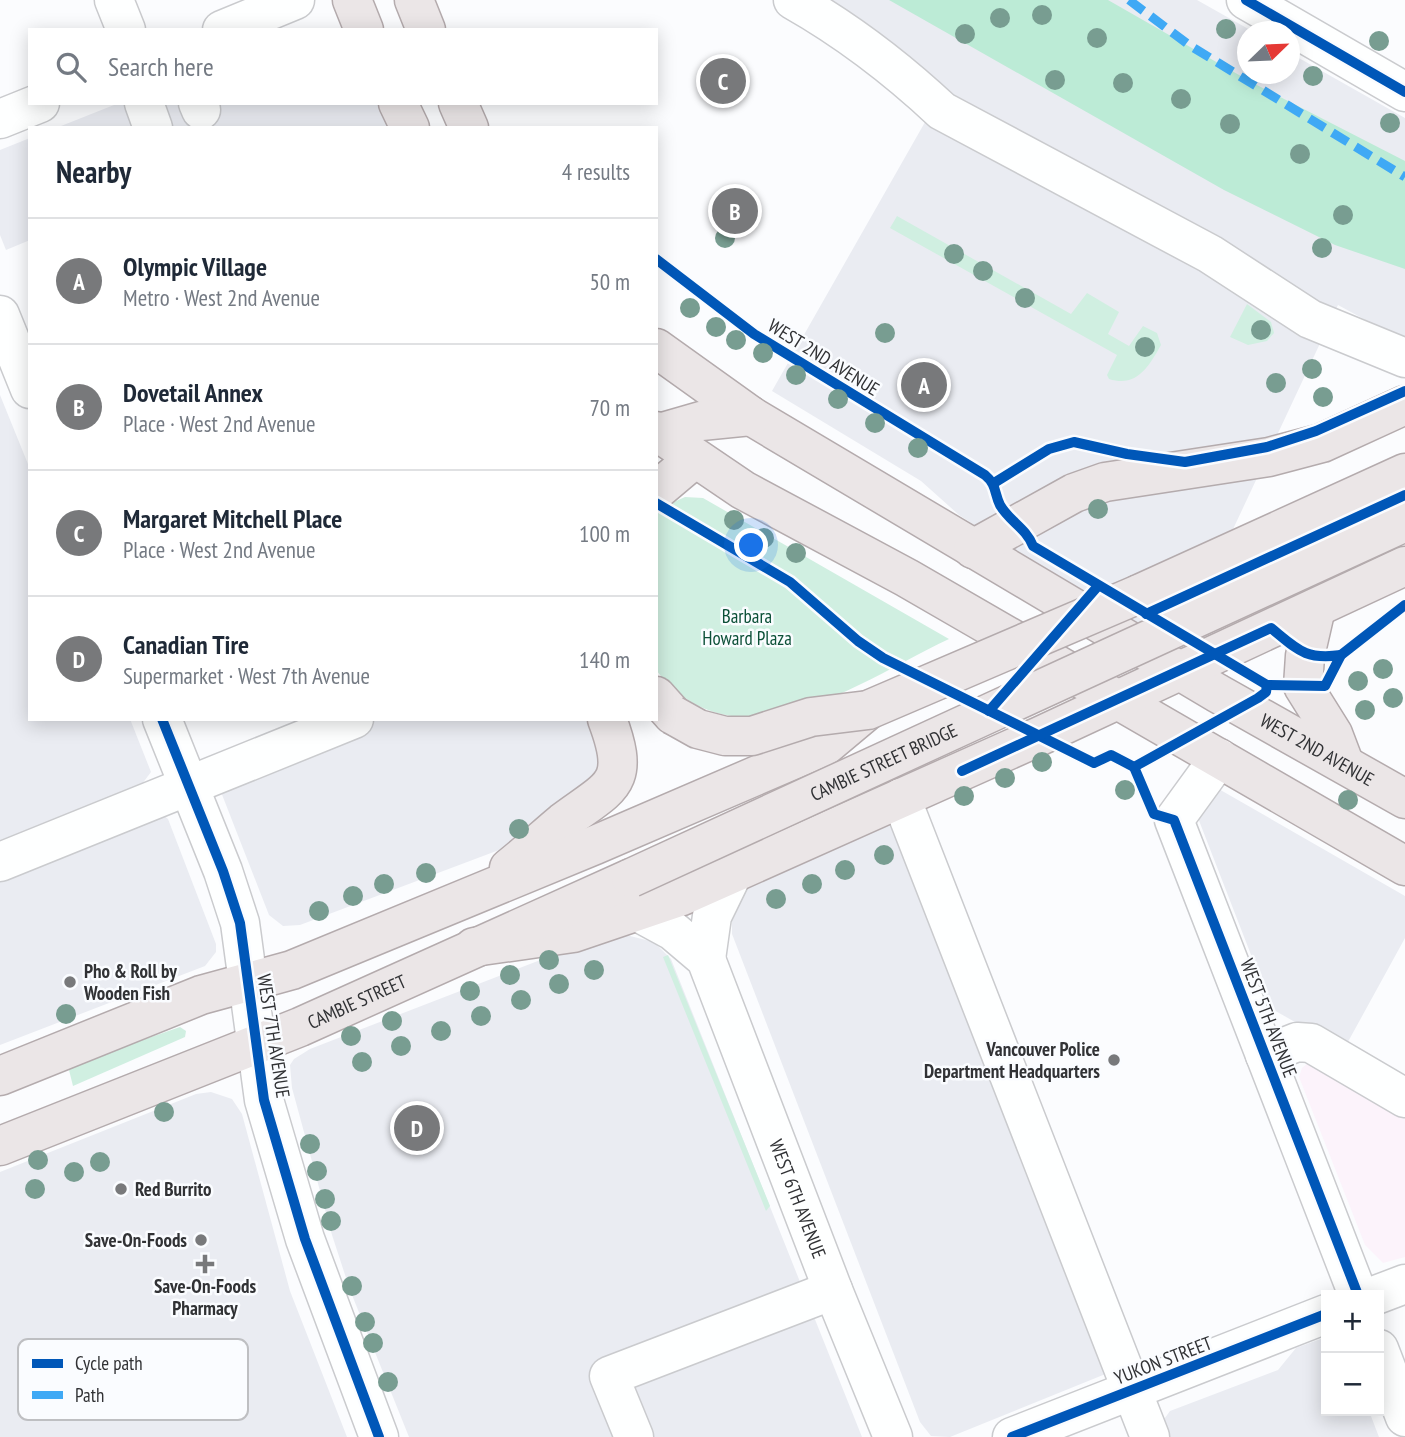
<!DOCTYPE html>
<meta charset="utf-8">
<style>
:root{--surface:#fff;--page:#f6f6f7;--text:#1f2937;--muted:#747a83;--line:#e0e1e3;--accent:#78797b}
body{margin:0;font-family:"PT Sans Narrow",sans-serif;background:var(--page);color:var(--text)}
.controls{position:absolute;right:21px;bottom:21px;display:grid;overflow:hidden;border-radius:0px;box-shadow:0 4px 18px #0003}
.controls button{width:63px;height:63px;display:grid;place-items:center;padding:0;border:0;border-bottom:2px solid var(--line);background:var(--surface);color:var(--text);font:35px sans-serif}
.compass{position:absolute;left:1237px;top:21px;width:63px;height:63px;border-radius:50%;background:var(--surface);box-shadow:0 4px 18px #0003;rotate:67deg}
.you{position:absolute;left:752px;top:546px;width:24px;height:24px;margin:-18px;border:5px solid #fff;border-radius:50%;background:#1a73e8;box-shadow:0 0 0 10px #1a73e833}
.badge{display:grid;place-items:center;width:46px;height:46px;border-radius:50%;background:var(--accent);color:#fff;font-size:23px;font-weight:700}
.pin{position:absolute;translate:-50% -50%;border:4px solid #fff;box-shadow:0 2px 7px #0006}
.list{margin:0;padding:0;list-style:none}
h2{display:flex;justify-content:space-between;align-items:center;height:91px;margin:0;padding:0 28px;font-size:30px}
h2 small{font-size:23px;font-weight:400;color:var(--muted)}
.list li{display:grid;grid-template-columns:46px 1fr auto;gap:21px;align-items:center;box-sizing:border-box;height:126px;padding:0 28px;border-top:2px solid var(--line)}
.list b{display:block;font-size:26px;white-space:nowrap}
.list p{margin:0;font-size:23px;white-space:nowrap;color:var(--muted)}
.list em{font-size:23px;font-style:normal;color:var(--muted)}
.icon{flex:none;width:38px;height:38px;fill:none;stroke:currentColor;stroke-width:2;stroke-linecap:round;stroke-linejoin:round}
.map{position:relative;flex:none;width:1405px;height:1437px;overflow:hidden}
.search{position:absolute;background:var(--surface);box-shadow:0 4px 18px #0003;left:28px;top:28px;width:630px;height:77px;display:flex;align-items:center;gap:18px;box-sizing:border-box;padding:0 24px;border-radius:0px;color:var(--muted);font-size:26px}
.panel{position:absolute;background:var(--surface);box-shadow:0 4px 18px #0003;left:28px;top:126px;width:630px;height:595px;border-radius:0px}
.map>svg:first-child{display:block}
</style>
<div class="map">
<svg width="1405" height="1437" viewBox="0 0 1405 1437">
<rect width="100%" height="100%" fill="#fbfcfe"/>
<g fill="#eaecf2">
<polygon points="824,0 1197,0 1252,31 1248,32 1248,74 1290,74 1290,53 1405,118 1405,337 1384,330 1338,305 1183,636 1166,644 1088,599 959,515 921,481 772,391 941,94 880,34"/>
<polygon points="119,103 380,103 390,128 56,128"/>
<polygon points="30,138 30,240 6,250 0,235 0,150"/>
<polygon points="0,395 30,469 30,719 130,719 151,772 136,792 168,819 216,944 216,952 205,966 0,1045"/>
<polygon points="354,719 601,719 603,769 514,842 499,850 300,925 283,926 269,915 221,792"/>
<polygon points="1217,788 1405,896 1405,938 1338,1060 1304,1041 1295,1022 1272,1009 1198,818"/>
<polygon points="887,824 896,829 1108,1373 950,1437 931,1436 920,1422 732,934 732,917 746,886"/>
<polygon points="622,934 654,942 671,959 862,1437 409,1437 350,1290 332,1235 292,1088 290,1065 294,1059 310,1049 605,935"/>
<polygon points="211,1092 232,1099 242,1114 290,1291 347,1437 0,1437 0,1172 196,1094"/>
<polygon points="1326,1337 1326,1411 1369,1411 1379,1437 1151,1437 1170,1411 1278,1370 1296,1348"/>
</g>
<polygon fill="#fcf3fb" points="1312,1060 1405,1098 1405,1257 1383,1263 1365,1245 1299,1077 1302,1068"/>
<g fill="#d0efe1">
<path d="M897 216 1071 314 1087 293 1119 312 1108 334 1129 346 1143 326 1157 333 1161 345C1149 366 1137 388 1109 379L1107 375 1117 355 890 228Z"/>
<polygon points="1247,304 1271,322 1274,333 1267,341 1248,345 1230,337"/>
<path d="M685 497 703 498 949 639C860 681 737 773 656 670V510Z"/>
<polygon points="668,955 770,1206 766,1211 663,957"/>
<polygon points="180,1027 186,1031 185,1037 73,1086 68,1066"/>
</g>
<polygon fill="#bcebd6" points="889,0 1108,0 1253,83 1405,161 1405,269 1335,245 1224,190"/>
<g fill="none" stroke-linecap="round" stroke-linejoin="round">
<defs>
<g id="minor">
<polyline points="114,0 126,30"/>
<path d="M793 0C846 30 897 69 942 111L1210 254 1310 319 1405 358"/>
<polyline points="1246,0 1405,92"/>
<polyline points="222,30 295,0"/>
<polyline points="144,103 153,128"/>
<polyline points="198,103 201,110"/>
<polyline points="0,119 40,103"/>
<polyline points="0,315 30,389"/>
<polyline points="162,719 223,871 240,923 264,1100 305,1239 379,1437"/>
<polyline points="1219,758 1174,820 1358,1295"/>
<polyline points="901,798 1150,1437"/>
<polyline points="0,862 354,719"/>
<path id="s1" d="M638 912 673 931 706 959 833 1290 893 1437"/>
<polyline points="706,959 712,916 732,875"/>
<polyline points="1265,1055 1297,1042 1311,1043 1405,1098"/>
<polyline points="1376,1295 1405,1284"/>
<polyline points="1379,1349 1405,1417"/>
<polyline points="634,1437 609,1376 833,1290"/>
<polyline points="1012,1437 1326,1314"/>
</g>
<g id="major">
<polyline points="352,0 364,30"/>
<polyline points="414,0 426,30"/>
<polyline points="398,103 410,128"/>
<polyline points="458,103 469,128"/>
<path id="s2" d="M656 348 751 416 1217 693 1405 799"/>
<polyline points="656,431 743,490 907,578 1405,866"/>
<polyline points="656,434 701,421 751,416"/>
<polyline points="656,491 694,459"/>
<polyline points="973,549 1074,493 1105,482 1269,457 1322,443 1405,405"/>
<polyline points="1139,594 1405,473"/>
<polyline points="1316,608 1305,656 1303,686 1333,734 1344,763"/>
<polyline points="656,696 673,715"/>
<path d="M509 868C528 853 545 837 563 822 611 786 632 785 607 719"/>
<polyline points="474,947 573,933 682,896 1040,736 1405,566"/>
<polyline points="0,1076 201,995 292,970 595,845 825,746 868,710"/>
<path id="s3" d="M0 1146 300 1027 631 878"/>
</g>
</defs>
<use href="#minor" stroke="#cacbce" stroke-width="41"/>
<use href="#major" stroke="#b4abad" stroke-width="41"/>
<use href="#minor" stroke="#feffff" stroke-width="38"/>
<use href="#major" stroke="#ebe6e7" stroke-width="38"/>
<defs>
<g id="major-bridge">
<polyline points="673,715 698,729 725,736 752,736 811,717 868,710 1139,594"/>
<path id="s4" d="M631 878 1405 522"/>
</g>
</defs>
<use href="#major-bridge" stroke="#b4abad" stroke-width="41" stroke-linecap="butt"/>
<use href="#major-bridge" stroke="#ebe6e7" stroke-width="38"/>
<polyline stroke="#3fa9f5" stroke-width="9" stroke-dasharray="18 9" stroke-linecap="butt" points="1129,0 1189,45 1405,177"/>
<defs>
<g id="cycleway">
<polyline points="1246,0 1405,92"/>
<path d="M656 259 754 334 985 475C997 485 994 493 1000 505 1009 521 1026 528 1033 546L1267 685 1325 686 1341 655 1405 605"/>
<polyline points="994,483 1049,449 1074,442 1127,454 1185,462 1267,447 1316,431 1405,391"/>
<polyline points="656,503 790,582 858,641 883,658 1094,763 1111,755 1134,767"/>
<polyline points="1146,614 1405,495"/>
<polyline points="989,711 1098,586"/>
<polyline points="162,719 223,871 240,923 264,1100 305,1239 379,1437"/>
<polyline points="1134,767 1154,814 1174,820 1358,1295"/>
<polyline points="1134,767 1258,698 1266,692 1267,685"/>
<path d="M962 771 1271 628C1298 650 1305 660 1341 655"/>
<polyline points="1012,1437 1326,1314"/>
</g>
</defs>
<use href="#cycleway" stroke="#fafcff" stroke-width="15"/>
<use href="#cycleway" stroke="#0057b8" stroke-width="10"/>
</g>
<g fill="#789d91">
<circle cx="1042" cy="15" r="10"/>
<circle cx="1000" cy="18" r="10"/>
<circle cx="1226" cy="29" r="10"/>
<circle cx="965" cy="34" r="10"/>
<circle cx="1097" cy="38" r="10"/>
<circle cx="1379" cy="41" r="10"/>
<circle cx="1313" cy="76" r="10"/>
<circle cx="1055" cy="80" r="10"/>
<circle cx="1123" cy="83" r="10"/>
<circle cx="1181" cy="99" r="10"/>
<circle cx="1390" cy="123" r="10"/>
<circle cx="1230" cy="124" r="10"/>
<circle cx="1300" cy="154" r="10"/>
<circle cx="1343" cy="215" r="10"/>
<circle cx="725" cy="238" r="10"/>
<circle cx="1322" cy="248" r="10"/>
<circle cx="954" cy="254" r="10"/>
<circle cx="983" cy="271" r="10"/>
<circle cx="1025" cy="298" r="10"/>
<circle cx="690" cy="308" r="10"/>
<circle cx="716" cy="327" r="10"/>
<circle cx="1261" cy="330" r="10"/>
<circle cx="885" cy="333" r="10"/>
<circle cx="736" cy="340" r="10"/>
<circle cx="1145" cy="347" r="10"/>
<circle cx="763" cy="353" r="10"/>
<circle cx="1312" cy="369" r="10"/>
<circle cx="796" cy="375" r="10"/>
<circle cx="1276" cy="383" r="10"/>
<circle cx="1323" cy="397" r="10"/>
<circle cx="838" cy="399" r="10"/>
<circle cx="875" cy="423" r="10"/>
<circle cx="918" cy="448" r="10"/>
<circle cx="1098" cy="509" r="10"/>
<circle cx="734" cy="520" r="10"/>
<circle cx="764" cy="538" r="10"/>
<circle cx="796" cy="553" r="10"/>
<circle cx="1383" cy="669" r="10"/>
<circle cx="1358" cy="681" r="10"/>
<circle cx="1393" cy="698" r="10"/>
<circle cx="1365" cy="710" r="10"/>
<circle cx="1042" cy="762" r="10"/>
<circle cx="1005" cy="778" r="10"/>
<circle cx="1125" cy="790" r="10"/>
<circle cx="964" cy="796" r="10"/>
<circle cx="1348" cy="800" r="10"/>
<circle cx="519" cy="829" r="10"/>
<circle cx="884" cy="855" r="10"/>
<circle cx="845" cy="870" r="10"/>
<circle cx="426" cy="873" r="10"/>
<circle cx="384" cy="884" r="10"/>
<circle cx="812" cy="884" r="10"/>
<circle cx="353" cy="896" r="10"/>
<circle cx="776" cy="899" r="10"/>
<circle cx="319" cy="911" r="10"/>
<circle cx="549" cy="960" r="10"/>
<circle cx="594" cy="970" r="10"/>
<circle cx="510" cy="975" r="10"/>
<circle cx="559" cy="984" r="10"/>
<circle cx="470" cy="991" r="10"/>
<circle cx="521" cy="1000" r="10"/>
<circle cx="66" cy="1014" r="10"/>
<circle cx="481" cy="1016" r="10"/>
<circle cx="392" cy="1021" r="10"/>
<circle cx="441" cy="1031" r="10"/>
<circle cx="351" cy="1036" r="10"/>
<circle cx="401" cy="1046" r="10"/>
<circle cx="362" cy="1062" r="10"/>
<circle cx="164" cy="1112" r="10"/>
<circle cx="310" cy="1144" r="10"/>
<circle cx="38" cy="1160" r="10"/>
<circle cx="100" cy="1162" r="10"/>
<circle cx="317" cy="1171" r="10"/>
<circle cx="74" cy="1172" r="10"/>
<circle cx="35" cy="1189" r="10"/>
<circle cx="325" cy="1199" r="10"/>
<circle cx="331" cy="1221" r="10"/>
<circle cx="352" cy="1286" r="10"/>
<circle cx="365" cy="1322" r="10"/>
<circle cx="373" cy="1343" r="10"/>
<circle cx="388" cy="1382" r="10"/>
</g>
<g fill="#78797b" stroke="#fafcff" stroke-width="2.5">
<circle cx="70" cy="982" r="7"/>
<circle cx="1114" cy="1060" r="7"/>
<circle cx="121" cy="1189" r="7"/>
<circle cx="201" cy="1240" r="7"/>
<path d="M201.5 1253.5h7v7h7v7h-7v7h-7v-7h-7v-7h7z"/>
</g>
<g text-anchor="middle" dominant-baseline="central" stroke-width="5" stroke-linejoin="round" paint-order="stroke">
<g font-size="19" fill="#313235" stroke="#fafcff">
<text transform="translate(824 357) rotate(32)">WEST 2ND AVENUE</text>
<text stroke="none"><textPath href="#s2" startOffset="774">WEST 2ND AVENUE</textPath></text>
<text stroke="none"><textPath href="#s4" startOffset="278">CAMBIE STREET BRIDGE</textPath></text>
<text stroke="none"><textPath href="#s3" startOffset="385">CAMBIE STREET</textPath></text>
<text transform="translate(1269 1018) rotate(69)">WEST 5TH AVENUE</text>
<text transform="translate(274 1036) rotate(81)">WEST 7TH AVENUE</text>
<text stroke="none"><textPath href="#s1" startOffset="340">WEST 6TH AVENUE</textPath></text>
<text transform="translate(1163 1360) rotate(-21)">YUKON STREET</text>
</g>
<g font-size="19" fill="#0c5038" stroke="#fafcff">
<text x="747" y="616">Barbara<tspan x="747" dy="22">Howard Plaza</tspan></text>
</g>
<g font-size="19" font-weight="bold" fill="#313235" stroke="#fafcff" text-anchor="start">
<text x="84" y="971">Pho &amp; Roll by<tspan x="84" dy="22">Wooden Fish</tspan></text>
<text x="1100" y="1049" text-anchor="end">Vancouver Police<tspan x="1100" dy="22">Department Headquarters</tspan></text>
<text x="135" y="1189">Red Burrito</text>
<text x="187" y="1240" text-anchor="end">Save-On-Foods</text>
<text x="205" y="1286" text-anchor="middle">Save-On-Foods<tspan x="205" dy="22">Pharmacy</tspan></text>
</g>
</g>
<rect x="18" y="1339" width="230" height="81" rx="10" fill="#fafcff" stroke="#bebfc2" stroke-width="2"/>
<rect x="32" y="1359" width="31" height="9" fill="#0057b8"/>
<rect x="32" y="1391" width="31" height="8" fill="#3fa9f5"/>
<g font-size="19" fill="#313235">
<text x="75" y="1370">Cycle path</text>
<text x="75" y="1402">Path</text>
</g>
</svg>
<div class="controls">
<button>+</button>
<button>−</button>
</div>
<svg class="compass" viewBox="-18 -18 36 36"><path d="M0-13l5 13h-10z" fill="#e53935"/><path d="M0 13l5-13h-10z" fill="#747a83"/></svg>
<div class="you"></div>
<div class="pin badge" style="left:924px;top:385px">A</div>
<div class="pin badge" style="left:735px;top:211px">B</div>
<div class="pin badge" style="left:723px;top:81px">C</div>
<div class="pin badge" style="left:417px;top:1128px">D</div>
<div class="search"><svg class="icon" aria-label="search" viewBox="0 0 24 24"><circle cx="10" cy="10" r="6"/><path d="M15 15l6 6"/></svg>Search here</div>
<section class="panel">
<h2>Nearby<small>4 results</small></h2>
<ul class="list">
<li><span class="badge">A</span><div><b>Olympic Village</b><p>Metro · West 2nd Avenue</p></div><em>50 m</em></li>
<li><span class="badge">B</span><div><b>Dovetail Annex</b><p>Place · West 2nd Avenue</p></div><em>70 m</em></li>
<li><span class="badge">C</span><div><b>Margaret Mitchell Place</b><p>Place · West 2nd Avenue</p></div><em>100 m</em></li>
<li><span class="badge">D</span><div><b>Canadian Tire</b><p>Supermarket · West 7th Avenue</p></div><em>140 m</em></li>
</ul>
</section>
</div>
